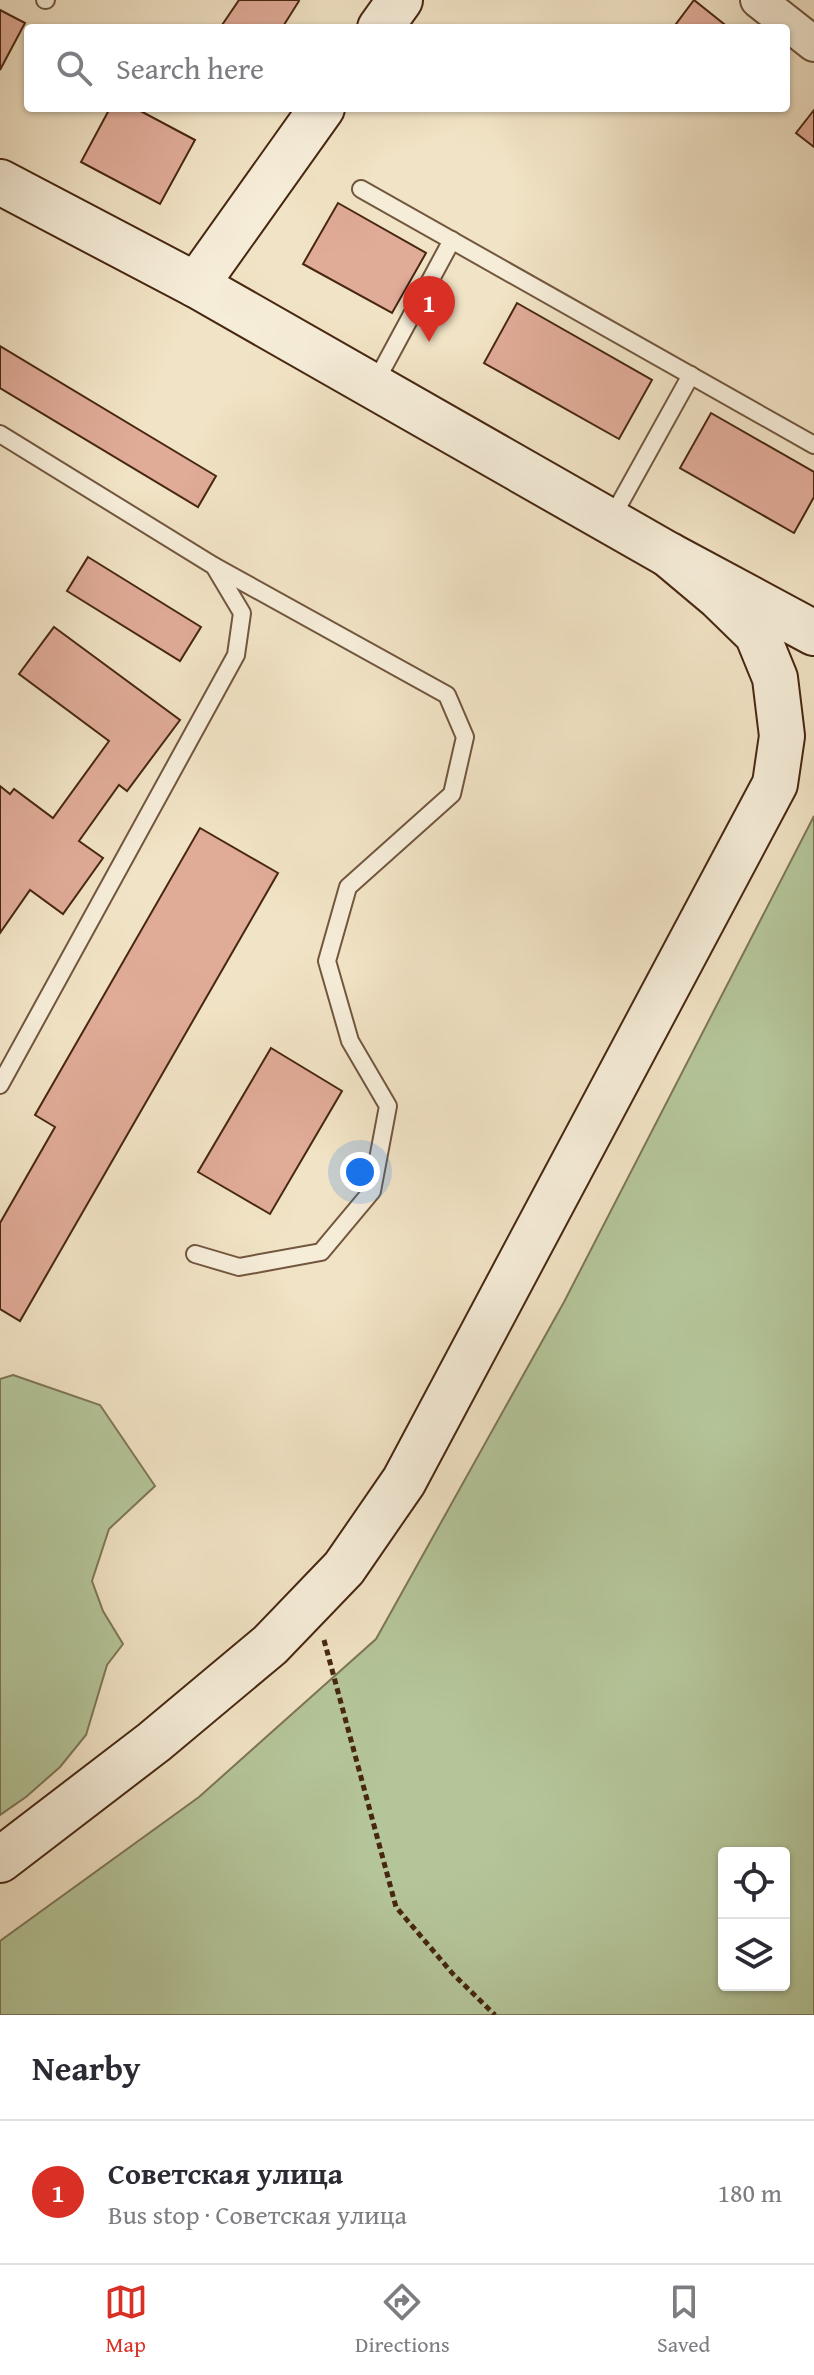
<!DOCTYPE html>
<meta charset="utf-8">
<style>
:root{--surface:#fff;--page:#f7f7f7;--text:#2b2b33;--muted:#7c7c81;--line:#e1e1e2;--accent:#d93025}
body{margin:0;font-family:"Gentium Book Plus",serif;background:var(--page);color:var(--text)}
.controls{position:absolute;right:24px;bottom:24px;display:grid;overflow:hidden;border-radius:8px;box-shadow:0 2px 6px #0004}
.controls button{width:72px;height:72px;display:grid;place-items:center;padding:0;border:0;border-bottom:2px solid var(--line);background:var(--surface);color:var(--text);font:40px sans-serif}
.you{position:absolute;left:360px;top:1172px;width:28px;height:28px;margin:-20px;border:6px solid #fff;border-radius:50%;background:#1a73e8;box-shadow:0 0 0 12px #1a73e833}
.badge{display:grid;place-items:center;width:52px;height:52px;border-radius:50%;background:var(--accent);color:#fff;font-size:26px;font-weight:700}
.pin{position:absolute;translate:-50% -66px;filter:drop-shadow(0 2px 4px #0008)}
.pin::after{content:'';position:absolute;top:42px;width:28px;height:24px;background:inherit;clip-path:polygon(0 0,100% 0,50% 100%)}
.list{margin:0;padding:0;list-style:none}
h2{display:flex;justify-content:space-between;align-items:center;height:104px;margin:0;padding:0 32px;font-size:34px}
h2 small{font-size:26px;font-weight:400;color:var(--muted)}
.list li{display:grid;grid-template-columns:52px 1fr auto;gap:24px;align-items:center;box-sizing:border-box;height:144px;padding:0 32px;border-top:2px solid var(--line)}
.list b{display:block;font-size:30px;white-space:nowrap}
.list p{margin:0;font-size:26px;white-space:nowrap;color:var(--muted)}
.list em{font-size:26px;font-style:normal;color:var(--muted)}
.icon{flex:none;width:44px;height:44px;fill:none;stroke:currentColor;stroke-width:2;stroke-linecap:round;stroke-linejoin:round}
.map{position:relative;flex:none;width:814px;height:2015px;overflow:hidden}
.search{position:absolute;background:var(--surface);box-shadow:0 2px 6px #0004;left:24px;right:24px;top:24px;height:88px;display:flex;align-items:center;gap:20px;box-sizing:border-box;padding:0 28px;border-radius:8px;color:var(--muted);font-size:30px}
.sheet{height:248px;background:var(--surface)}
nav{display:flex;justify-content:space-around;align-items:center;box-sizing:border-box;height:112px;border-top:2px solid var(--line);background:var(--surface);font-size:22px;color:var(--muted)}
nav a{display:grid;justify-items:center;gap:4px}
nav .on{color:var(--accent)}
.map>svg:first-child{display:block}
</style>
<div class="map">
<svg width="814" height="2015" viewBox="0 0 814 2015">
<rect width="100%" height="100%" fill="#f1e3c5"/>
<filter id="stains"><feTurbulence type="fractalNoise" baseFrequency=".0025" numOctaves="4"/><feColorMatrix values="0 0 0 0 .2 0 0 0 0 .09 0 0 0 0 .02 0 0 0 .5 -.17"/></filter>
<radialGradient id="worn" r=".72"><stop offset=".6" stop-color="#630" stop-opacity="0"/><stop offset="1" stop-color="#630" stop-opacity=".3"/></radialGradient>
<g fill="#b4c599" stroke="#7e7655" stroke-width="2" fill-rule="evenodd">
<path d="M814 816V2015H0V1941L199 1797 376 1639 564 1302ZM724 1853H784V1985H724Z"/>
<polygon points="13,1375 100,1405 155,1486 109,1529 92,1581 103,1611 123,1644 107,1665 86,1735 60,1767 26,1797 0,1815 0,1379"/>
</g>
<g fill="#e0ab97" stroke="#472711" stroke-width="2">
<polygon points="239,0 298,0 299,1 282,28 220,28"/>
<polygon points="694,0 729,28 673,28"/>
<polygon points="0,10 25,23 0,70"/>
<polygon points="110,108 135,108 195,140 160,204 81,162"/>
<polygon points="814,110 814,147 796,133"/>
<polygon points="338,203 426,253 392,313 303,264"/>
<polygon points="517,303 652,380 619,439 484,363"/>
<polygon points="0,346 216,476 198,507 0,388"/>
<polygon points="711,413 814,472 814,497 794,533 680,468"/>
<polygon points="88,557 201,627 180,661 67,591"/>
<polygon points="54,627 180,720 127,791 119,785 79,841 103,858 63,914 30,890 0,933 0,786 10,794 14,789 53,818 109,741 19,674"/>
<polygon points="200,828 278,873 20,1321 0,1309 0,1223 55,1127 35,1115"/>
<polygon points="271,1048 342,1091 270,1214 198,1172"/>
</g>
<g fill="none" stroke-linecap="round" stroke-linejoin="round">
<defs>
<g id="service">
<polyline points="45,0 46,0"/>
<polyline points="361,189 814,445"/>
<polyline points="375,383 452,240"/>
<polyline points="0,434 214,566 242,613 236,655 0,1085"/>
<polyline points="610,521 691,375"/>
<polyline points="195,1254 239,1267 321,1252 372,1191 388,1106 350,1041 327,961 348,887 452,794 465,737 447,695 214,566"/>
</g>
<polyline id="minor" points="758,0 814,44"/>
<g id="secondary">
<polyline points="380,28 400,0"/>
<polyline points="0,182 196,285 669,555 814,633"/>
<polyline points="196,285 322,108"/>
<polyline points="0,1860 154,1742 270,1645 344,1568 404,1481 775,784 782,736 775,678 757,634 719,597 669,555"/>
</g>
</defs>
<use href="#service" stroke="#72563e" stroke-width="20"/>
<use href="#minor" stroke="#72563e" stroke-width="38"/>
<use href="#secondary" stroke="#472711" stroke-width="48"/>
<polyline stroke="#472711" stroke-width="5" stroke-dasharray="6 4" stroke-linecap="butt" points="324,1640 396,1907 453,1974 495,2015"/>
<use href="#service" stroke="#f6edd9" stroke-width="16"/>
<use href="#minor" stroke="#f6edd9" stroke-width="34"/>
<use href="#secondary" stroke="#f6edd9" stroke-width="44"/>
</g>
<rect width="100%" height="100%" filter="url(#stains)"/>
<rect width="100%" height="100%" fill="url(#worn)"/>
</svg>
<div class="controls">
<button><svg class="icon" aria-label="locate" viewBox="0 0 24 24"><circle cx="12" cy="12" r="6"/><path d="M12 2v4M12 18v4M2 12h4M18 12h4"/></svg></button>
<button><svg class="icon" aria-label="layers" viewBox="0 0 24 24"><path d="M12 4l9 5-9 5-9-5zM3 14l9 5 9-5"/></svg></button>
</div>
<div class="you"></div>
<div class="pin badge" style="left:429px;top:342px">1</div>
<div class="search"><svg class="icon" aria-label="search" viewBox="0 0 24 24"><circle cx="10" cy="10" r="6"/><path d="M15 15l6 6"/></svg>Search here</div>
</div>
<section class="sheet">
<h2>Nearby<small></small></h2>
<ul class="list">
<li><span class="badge">1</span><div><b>Советская улица</b><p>Bus stop · Советская улица</p></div><em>180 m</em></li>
</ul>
</section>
<nav>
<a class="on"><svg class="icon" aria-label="map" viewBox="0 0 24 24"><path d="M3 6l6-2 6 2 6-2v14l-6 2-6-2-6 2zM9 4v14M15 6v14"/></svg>Map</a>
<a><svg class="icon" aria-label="directions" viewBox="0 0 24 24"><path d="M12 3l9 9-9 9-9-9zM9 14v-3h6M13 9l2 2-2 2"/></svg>Directions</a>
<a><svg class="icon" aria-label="saved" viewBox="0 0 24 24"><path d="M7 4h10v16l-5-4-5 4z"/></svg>Saved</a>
</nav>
